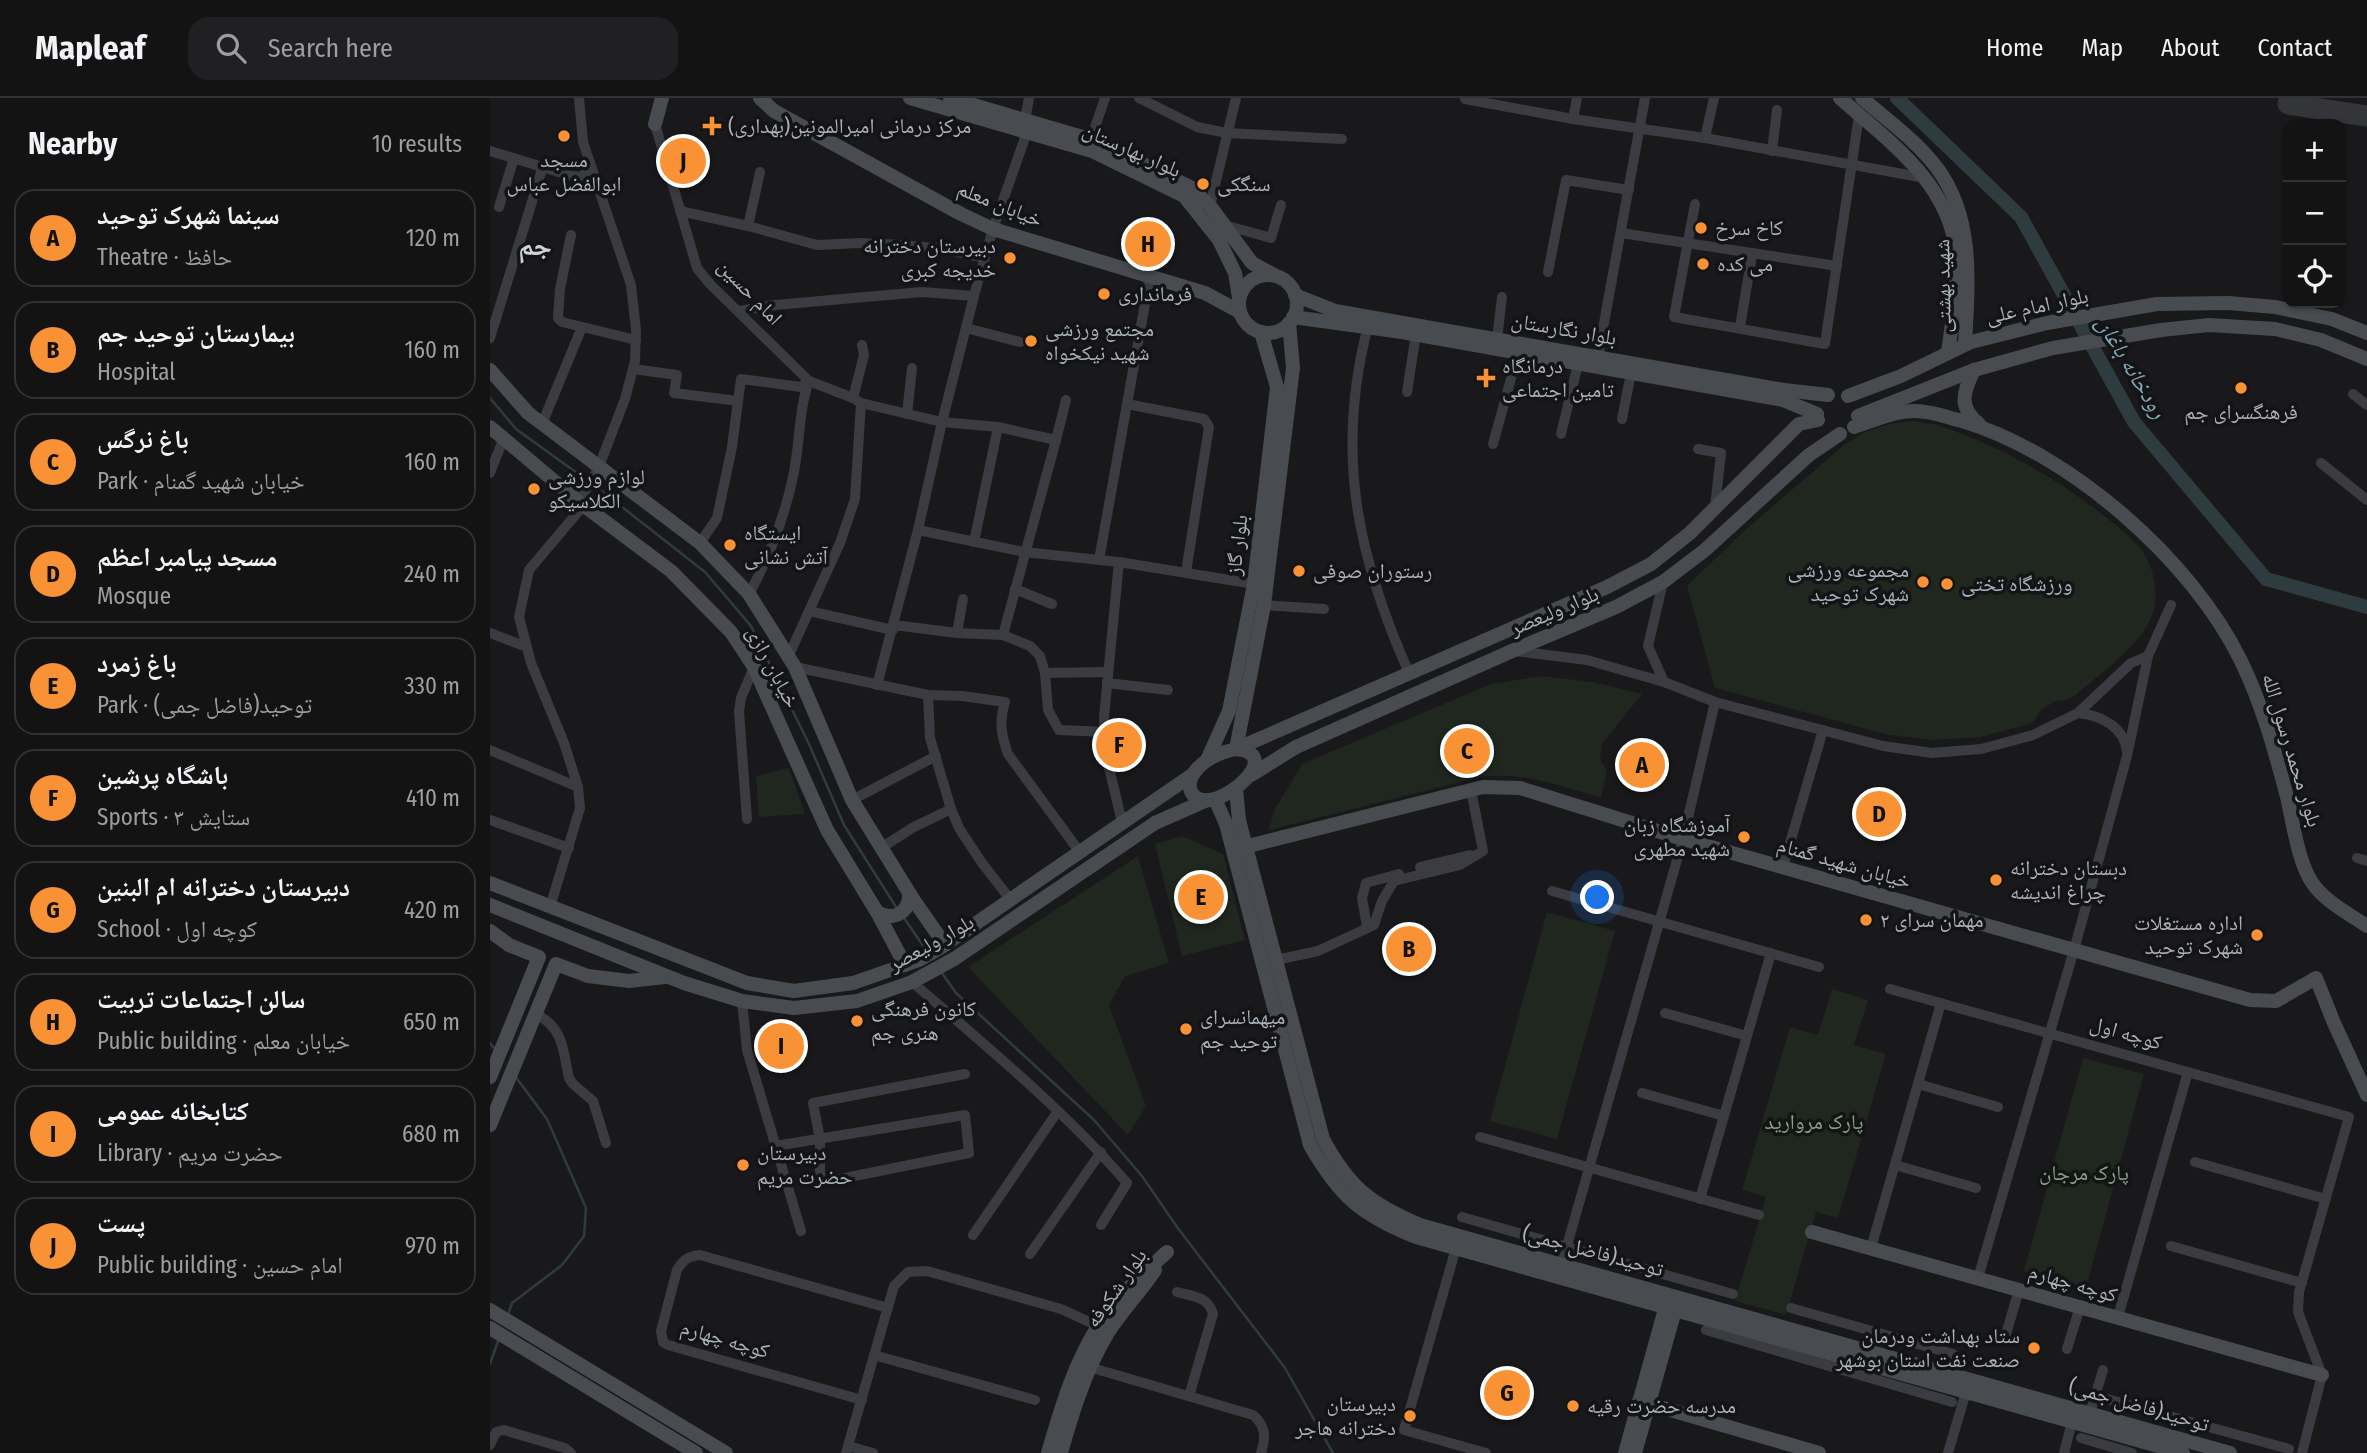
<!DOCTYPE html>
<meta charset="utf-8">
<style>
:root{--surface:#131314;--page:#202022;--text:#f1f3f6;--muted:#9d9ea0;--line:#323234;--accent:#f89234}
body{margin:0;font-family:"Fira Sans Condensed","Noto Naskh Arabic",sans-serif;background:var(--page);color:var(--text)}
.controls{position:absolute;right:21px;top:21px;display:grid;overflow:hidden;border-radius:14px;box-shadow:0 2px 5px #0004}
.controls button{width:63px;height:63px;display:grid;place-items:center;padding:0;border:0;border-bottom:2px solid var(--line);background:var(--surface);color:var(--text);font:35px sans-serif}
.you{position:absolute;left:1108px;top:800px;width:24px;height:24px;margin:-18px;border:5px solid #fff;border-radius:50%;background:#1a73e8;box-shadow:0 0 0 10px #1a73e833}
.badge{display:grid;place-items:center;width:46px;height:46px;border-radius:50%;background:var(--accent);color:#111;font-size:23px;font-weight:700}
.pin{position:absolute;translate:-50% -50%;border:4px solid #fff;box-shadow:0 2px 7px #0006}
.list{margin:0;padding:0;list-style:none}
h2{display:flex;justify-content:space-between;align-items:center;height:91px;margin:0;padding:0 28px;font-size:30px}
h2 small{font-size:23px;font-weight:400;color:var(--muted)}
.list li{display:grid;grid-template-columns:46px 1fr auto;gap:21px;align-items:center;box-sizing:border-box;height:98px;margin:0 14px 14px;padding:0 14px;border:2px solid var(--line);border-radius:21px}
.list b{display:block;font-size:26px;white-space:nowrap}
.list p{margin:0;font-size:23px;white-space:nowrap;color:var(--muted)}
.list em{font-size:23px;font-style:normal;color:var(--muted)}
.icon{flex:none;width:38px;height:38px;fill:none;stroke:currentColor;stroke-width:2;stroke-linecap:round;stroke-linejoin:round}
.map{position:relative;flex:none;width:1877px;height:1355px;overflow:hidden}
header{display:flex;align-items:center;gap:42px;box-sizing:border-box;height:98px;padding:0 35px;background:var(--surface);border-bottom:2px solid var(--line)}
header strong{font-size:33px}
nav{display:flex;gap:38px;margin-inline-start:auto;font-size:24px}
.search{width:490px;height:63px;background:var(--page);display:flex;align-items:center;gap:18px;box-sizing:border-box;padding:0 24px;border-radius:21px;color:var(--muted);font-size:26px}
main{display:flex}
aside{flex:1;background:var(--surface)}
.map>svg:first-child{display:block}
</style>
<header>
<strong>Mapleaf</strong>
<div class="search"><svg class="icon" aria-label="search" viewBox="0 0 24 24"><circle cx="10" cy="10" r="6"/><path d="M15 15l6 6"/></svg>Search here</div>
<nav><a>Home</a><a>Map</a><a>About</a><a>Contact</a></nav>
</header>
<main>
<aside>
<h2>Nearby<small>10 results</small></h2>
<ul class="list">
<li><span class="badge">A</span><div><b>سینما شهرک توحید</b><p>Theatre · حافظ</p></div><em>120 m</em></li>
<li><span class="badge">B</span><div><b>بیمارستان توحید جم</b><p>Hospital</p></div><em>160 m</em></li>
<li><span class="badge">C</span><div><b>باغ نرگس</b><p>Park · خیابان شهید گمنام</p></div><em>160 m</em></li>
<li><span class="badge">D</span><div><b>مسجد پیامبر اعظم</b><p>Mosque</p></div><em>240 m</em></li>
<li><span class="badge">E</span><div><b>باغ زمرد</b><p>Park · توحید(فاضل جمی)</p></div><em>330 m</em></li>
<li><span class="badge">F</span><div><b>باشگاه پرشین</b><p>Sports · ستایش ۳</p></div><em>410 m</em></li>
<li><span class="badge">G</span><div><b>دبیرستان دخترانه ام البنین</b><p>School · کوچه اول</p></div><em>420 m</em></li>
<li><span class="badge">H</span><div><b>سالن اجتماعات تربیت</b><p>Public building · خیابان معلم</p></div><em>650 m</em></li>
<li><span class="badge">I</span><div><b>کتابخانه عمومی</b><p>Library · حضرت مریم</p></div><em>680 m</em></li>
<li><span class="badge">J</span><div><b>پست</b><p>Public building · امام حسین</p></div><em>970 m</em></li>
</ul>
</aside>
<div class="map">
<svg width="1877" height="1355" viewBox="0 0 1877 1355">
<rect width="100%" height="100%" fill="#19191b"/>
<g fill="#1f271f">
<path d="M1424 323C1433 325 1442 325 1450 328 1512 348 1577 386 1627 428 1636 436 1646 444 1653 454 1664 471 1668 491 1664 511 1656 544 1611 574 1586 597L1577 602 1565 603 1550 613 1544 623 1536 627 1490 639 1443 642 1395 636 1225 590 1197 488 1254 433 1354 347 1375 334 1399 326Z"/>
<path d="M1052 578 1103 584 1152 596 1112 646 1110 661 1117 673 1111 700C1070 688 1033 673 990 679L779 732 785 711 812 666 1001 586Z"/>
<polygon points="299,670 315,716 269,719 266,678"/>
<polygon points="692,738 733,756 755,842 692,858 665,746"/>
<polygon points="648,758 679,865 635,878 619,907 656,1008 638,1037 478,869"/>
<polygon points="1057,814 1125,833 1067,1041 1000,1023"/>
<polygon points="1342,891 1378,902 1364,947 1396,956 1348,1120 1326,1114 1296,1217 1245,1203 1276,1099 1252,1092 1300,929 1328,937"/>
<polygon points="1593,960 1654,976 1596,1190 1534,1173"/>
</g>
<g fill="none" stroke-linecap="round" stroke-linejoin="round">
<g stroke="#2e3c40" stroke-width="2.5">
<polyline points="0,300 26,331 98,383"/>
<polyline points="104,387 215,474 261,528 319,646 354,727 408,812"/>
<polyline points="414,820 436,852"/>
<polyline points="452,875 466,895 604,1022 652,1078 687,1129 795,1270 843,1355"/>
<polyline points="0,945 4,950"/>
<polyline points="18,1217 22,1205 72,1167 94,1138 96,1110 57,1021 25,978"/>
<polyline points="0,1266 8,1243"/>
</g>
<polyline stroke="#2e3c40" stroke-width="14" points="1407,0 1531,119 1644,324 1776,481 1877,509"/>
<polyline stroke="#333538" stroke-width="21" points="1799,0 1798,6 1877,18"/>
<g stroke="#3a3c41" stroke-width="10">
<polyline points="649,0 707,29 737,35 852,41"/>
<polyline points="975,1 1083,21 1215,40 1435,80"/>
<polyline points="1083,21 1087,0"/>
<polyline points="535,22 539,0"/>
<polyline points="165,26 207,170 220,186 319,283 363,300 371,305 452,324 508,329 566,342 513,537"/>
<polyline points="1215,40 1224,0"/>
<polyline points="601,41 615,0"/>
<polyline points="0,53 82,78 93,79 100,64"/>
<polyline points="1282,53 1287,12"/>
<polyline points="1205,106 1184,219 1335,246 1369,17"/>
<polyline points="720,108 746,0"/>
<polyline points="9,109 24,60"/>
<polyline points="190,113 258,128 327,147 369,145 412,147 453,151 495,160"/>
<polyline points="734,127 781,140 791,107"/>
<polyline points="258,128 270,74"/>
<polyline points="1131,135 1347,168"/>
<polyline points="81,137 70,191 68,220 72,224 146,242"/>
<polyline points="1058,174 1076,82 1139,92"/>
<polyline points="249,213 285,207 432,194 484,198"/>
<path d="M878 228C845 354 867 458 919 575"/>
<polyline points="1250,229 1262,157"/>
<polyline points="476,230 530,244"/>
<polyline points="0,240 53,68"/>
<polyline points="1007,241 1012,199"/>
<polyline points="1108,258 1155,0"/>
<polyline points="143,271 187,277 184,295 248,303 242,349 227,420 210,445"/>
<polyline points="917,294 926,236"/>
<polyline points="1863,296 1877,307"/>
<polyline points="363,300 374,257 372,247"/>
<polyline points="248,303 251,281 311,289 319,283"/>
<polyline points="637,306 714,321 719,329 696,474"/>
<polyline points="417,316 422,270"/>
<polyline points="1132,321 1141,275"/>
<polyline points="52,326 92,229"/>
<polyline points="1071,336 1088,266"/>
<polyline points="566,342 576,302"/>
<polyline points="1003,346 1028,255"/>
<polyline points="1208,351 1231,355 1225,409"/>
<polyline points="1831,365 1877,402"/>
<polyline points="0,375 13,342"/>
<polyline points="89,404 108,371 135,301 145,263 146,232 141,187 93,44 89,0"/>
<polyline points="428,432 534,454 629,464 764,486"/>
<polyline points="484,444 508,329"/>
<polyline points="609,462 660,178"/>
<polyline points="629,464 614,619 616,657 632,724"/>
<polyline points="1173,484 1158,548 1174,584"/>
<polyline points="525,491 562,506"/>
<path d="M259 496C279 460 294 420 303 379 310 348 308 314 319 283"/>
<polyline points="774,507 834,511"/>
<polyline points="319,513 403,532"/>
<polyline points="404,527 467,535 513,537 540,548 550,558 555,575 618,574"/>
<polyline points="0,535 37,549"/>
<polyline points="467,535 473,501"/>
<polyline points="1025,553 1097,562 1174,584 1225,604 1393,648 1442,655 1491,651 1543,637 1588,615 1641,565 1658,558"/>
<polyline points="299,557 350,445 365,401 371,305"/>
<path d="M305 569 438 597 472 598 515 604C509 623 511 637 518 656L589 753"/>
<polyline points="555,575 558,612 569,632 615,634"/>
<polyline points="617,585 678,592"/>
<polyline points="387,587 428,432 452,324 484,198 503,131 537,34"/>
<polyline points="438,597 440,640 461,711 469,730 492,765 520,801"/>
<path d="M1588 615C1610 617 1635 629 1637 654"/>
<polyline points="0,652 88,689"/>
<polyline points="362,702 446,658"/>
<polyline points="257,721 249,614 251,600 264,569"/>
<polyline points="0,722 79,750"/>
<polyline points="391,750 422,730 461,711"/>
<polyline points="1867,760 1877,763"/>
<polyline points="930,769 980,757"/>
<polyline points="1293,769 1333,632"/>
<polyline points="1062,793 1329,869"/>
<polyline points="60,809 90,710 88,689 74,645 41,565 29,519 39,472 93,408"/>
<polyline points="877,828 872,800 876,785 909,776"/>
<polyline points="786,862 828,853 884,827 892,803 904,783 970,767 993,753 981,692"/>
<path d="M422 884C496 948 573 1011 637 1085L611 1127"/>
<polyline points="1400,891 1859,1019 1809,1194 1808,1214 1832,1277 1812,1355"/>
<polyline points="252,903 257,952 311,1133"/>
<polyline points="1175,915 1257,938"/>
<path d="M46 916C74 930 73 953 79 980L83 986 103 1003 116 1045"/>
<polyline points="1428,986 1508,1009"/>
<polyline points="1152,995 1234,1018"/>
<polyline points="990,1039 1269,1117"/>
<polyline points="285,1048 475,1017 479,1055 330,1085 330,1041 323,1005 475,976"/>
<polyline points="1705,1064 1836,1101"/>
<polyline points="1405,1067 1486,1090"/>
<polyline points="1210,1101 1281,855"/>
<polyline points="972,1119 1243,1196"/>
<polyline points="483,1137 568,1013"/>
<polyline points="1681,1148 1812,1185"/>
<polyline points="966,1150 914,1332 996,1355"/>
<polyline points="1381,1150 1451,905"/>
<polyline points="540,1156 611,1054"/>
<polyline points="1070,1172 1193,741 1225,604"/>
<polyline points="1488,1180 1584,852 1637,658 1658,558 1681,507"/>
<path d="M687 1194C703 1198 719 1199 723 1216L699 1298"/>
<polyline points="1301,1210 1463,1256"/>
<polyline points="1628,1219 1698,974"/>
<polyline points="1216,1232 1462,1304"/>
<polyline points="1516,1236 1529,1192"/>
<polyline points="1577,1251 1590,1209"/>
<polyline points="384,1257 545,1302"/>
<path d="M599 1269 763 1317C776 1328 776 1340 771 1355"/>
<polyline points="1617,1301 1799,1351"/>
<path d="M372 1302 178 1247 173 1244 171 1233 187 1172C193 1162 198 1158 210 1157L398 1210"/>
<polyline points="1600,1315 1613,1272"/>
<polyline points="1591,1340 1642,1355"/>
<polyline points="0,1347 6,1334 14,1332 75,1350 81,1355"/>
<polyline points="358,1348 383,1355"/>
<polyline points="356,1355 404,1188 418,1174 437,1173 571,1211 608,1228"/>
<polyline points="1458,1355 1476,1294"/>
<polyline points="1574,1355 1582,1324"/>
</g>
<g stroke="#484c51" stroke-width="14">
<polyline points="270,0 284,13 471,116 503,131 715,195 750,214"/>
<polyline points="420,0 602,53 694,98 729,142 745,175 749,200"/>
<polyline points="460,0 606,43 700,89 720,108 762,165 784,177"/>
<path d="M1350 0C1397 42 1459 84 1466 154 1469 187 1462 222 1458 255"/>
<path d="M1372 0C1397 22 1427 43 1447 70 1485 121 1478 186 1475 246"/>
<polyline points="165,26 172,0"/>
<circle cx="778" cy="206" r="29"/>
<polyline points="805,197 845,213 1294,292 1338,297"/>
<polyline points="803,219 912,234 1293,302 1327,316"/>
<polyline points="0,272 38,315 210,445 259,496 305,569 362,702 423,801 455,847"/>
<path d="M1484 272C1473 294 1468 309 1489 326"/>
<polyline points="1358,298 1411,278 1481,244 1557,225 1667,206 1738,205 1785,209 1842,221 1877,235"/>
<polyline points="1368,318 1484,272 1563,250 1671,232 1719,227 1785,231 1831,242 1877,261"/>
<polyline points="0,329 89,404 181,473 241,534 264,569 337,732 387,814 415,867"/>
<path d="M1364 329C1383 323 1404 313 1425 313 1442 313 1456 319 1472 323 1580 355 1702 462 1751 563 1772 606 1785 653 1797 699 1803 724 1808 765 1823 786 1836 804 1859 816 1877 828"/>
<polyline points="746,651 1117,489 1161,466 1200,435 1309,326 1328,322"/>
<polyline points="746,651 774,507 803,270 799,225"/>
<path d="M746 651C791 656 744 699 720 702 698 704 694 684 708 670 718 659 732 654 746 651Z"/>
<polyline points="717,662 739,613 764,486 787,289 771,234"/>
<polyline points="761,677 806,649 1022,553 1126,509 1173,484 1215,452 1319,357 1350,336"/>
<path d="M746 691 749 722 833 1041C859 1089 880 1106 930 1127L1740 1355"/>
<path d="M725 701 736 726 820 1047C849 1098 871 1117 926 1139L1693 1355"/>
<polyline points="746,751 993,689 1030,690 1193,741 1760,902 1786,903 1826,880 1844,925 1877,997"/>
<polyline points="0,785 257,885 304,893 363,885 429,862 450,850 702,677"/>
<polyline points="0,807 194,885 252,903 304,910 367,903 422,884 464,861 665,725 717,702"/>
<path d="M387 814C404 824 420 814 419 795"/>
<polyline points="0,833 19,847 49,859 0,979"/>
<polyline points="0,1027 66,866 98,878 139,883 175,879"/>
<polyline points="1322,1134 1832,1277"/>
<polyline points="0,1212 236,1355"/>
<polyline points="0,1230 206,1355"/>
<polyline points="1149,1303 1329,1355"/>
<path d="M558 1355C571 1310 584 1265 610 1225 628 1198 653 1176 677 1154"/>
<path d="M571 1355C583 1312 596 1271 619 1233 633 1212 651 1193 665 1172"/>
<polyline points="1135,1355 1178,1200"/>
<polyline points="1145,1355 1187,1205"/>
</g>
</g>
<g fill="#f89234" stroke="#141416" stroke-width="2.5">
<path d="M218.5 17.5h7v7h7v7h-7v7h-7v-7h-7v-7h7z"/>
<circle cx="74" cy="38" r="7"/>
<circle cx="713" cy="86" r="7"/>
<circle cx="1211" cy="130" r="7"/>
<circle cx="520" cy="160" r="7"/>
<circle cx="1213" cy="166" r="7"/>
<circle cx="614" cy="196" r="7"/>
<circle cx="541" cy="243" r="7"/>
<path d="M992.5 269.5h7v7h7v7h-7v7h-7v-7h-7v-7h7z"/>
<circle cx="1751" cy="290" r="7"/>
<circle cx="44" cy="391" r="7"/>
<circle cx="240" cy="447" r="7"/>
<circle cx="809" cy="473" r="7"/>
<circle cx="1433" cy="484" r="7"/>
<circle cx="1457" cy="486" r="7"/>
<circle cx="1254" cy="739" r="7"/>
<circle cx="1506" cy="782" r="7"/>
<circle cx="1376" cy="822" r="7"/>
<circle cx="1767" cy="837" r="7"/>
<circle cx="367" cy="923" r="7"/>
<circle cx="696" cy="931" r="7"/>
<circle cx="253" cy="1067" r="7"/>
<circle cx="1544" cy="1250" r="7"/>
<circle cx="1083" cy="1308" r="7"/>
<circle cx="920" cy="1318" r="7"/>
</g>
<g text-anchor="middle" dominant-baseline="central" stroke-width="7" stroke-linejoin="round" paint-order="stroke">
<g font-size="21" fill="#abb3bb" stroke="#141416" text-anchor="start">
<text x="238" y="28">مرکز درمانی امیرالمونین(بهداری)</text>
<text x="74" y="62" text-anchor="middle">مسجد<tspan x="74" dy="24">ابوالفضل عباس</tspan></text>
<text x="727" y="86">سنگکی</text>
<text x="1225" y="130">کاخ سرخ</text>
<text x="506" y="148" text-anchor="end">دبیرستان دخترانه<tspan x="506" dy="24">خدیجه کبری</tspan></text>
<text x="1227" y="166">می کده</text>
<text x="628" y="196">فرمانداری</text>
<text x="555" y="231">مجتمع ورزشی<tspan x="555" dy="24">شهید نیکخواه</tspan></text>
<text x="1012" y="268">درمانگاه<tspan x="1012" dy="24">تامین اجتماعی</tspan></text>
<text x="1751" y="314" text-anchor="middle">فرهنگسرای جم</text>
<text x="58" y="379">لوازم ورزشی<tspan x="58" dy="24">الکلاسیکو</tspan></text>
<text x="254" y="435">ایستگاه<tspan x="254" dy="24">آتش نشانی</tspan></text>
<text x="1419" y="472" text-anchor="end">مجموعه ورزشی<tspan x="1419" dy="24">شهرک توحید</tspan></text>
<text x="823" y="473">رستوران صوفی</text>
<text x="1471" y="486">ورزشگاه تختی</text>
<text x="1240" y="727" text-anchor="end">آموزشگاه زبان<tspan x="1240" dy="24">شهید مطهری</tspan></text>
<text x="1520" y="770">دبستان دخترانه<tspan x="1520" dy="24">چراغ اندیشه</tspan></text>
<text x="1390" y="822">مهمان سرای ۲</text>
<text x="1753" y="825" text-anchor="end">اداره مستغلات<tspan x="1753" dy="24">شهرک توحید</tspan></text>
<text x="381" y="911">کانون فرهنگی<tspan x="381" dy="24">هنری جم</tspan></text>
<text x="710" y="919">میهمانسرای<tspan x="710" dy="24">توحید جم</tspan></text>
<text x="267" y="1055">دبیرستان<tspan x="267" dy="24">حضرت مریم</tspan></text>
<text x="1530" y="1238" text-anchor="end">ستاد بهداشت ودرمان<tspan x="1530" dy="24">صنعت نفت استان بوشهر</tspan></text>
<text x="906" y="1306" text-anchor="end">دبیرستان<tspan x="906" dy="24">دخترانه هاجر</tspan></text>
<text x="1097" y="1308">مدرسه حضرت رقیه</text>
</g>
<g font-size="21" fill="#abb3bb" stroke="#141416">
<text transform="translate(642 52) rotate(24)">بلوار بهارستان</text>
<text transform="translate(510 106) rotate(22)">خیابان معلم</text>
<text transform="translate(1453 188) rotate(-91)">شهید بهشتی</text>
<text transform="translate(260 194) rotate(46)">امام حسین</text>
<text transform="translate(1547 208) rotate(-12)">بلوار امام علی</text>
<text transform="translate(1074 231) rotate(10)">بلوار نگارستان</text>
<text transform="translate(747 447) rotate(-83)">بلوار گاز</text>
<text transform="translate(1064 513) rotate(-23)">بلوار ولیعصر</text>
<text transform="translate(283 569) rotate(62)">خیابان رازی</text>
<text transform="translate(1802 652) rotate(73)">بلوار محمد رسول الله</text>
<text transform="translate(1354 765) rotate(16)">خیابان شهید گمنام</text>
<text transform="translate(441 845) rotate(-29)">بلوار ولیعصر</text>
<text transform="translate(1636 935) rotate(16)">کوچه اول</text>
<text transform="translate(1103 1153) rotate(15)">توحید(فاضل جمی)</text>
<text transform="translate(1583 1185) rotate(16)">کوچه چهارم</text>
<text transform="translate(626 1190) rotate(-55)">بلوار شکوفه</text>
<text transform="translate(235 1241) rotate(16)">کوچه چهارم</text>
<text transform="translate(1649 1307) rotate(16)">توحید(فاضل جمی)</text>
</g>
<g font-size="21" fill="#86a782" stroke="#141416">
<text x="1324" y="1024">پارک مروارید</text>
<text x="1594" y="1075">پارک مرجان</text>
</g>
<g font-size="23" font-style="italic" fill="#81a8b7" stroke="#141416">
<text transform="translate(1642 269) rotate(59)">رودخانه باغان</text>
</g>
<g font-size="28" font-weight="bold" fill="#ccd1d7" stroke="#141416">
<text x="45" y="147">جم</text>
</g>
</g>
</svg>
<div class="controls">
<button>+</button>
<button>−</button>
<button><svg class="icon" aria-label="locate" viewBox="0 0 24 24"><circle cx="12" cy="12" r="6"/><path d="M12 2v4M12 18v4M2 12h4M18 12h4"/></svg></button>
</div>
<div class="you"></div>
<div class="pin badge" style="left:1152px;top:667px">A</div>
<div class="pin badge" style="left:919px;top:851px">B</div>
<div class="pin badge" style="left:977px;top:653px">C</div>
<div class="pin badge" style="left:1389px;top:716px">D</div>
<div class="pin badge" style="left:711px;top:799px">E</div>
<div class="pin badge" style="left:629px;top:647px">F</div>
<div class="pin badge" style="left:1017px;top:1295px">G</div>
<div class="pin badge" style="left:658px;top:146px">H</div>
<div class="pin badge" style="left:291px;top:948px">I</div>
<div class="pin badge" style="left:193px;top:63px">J</div>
</div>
</main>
